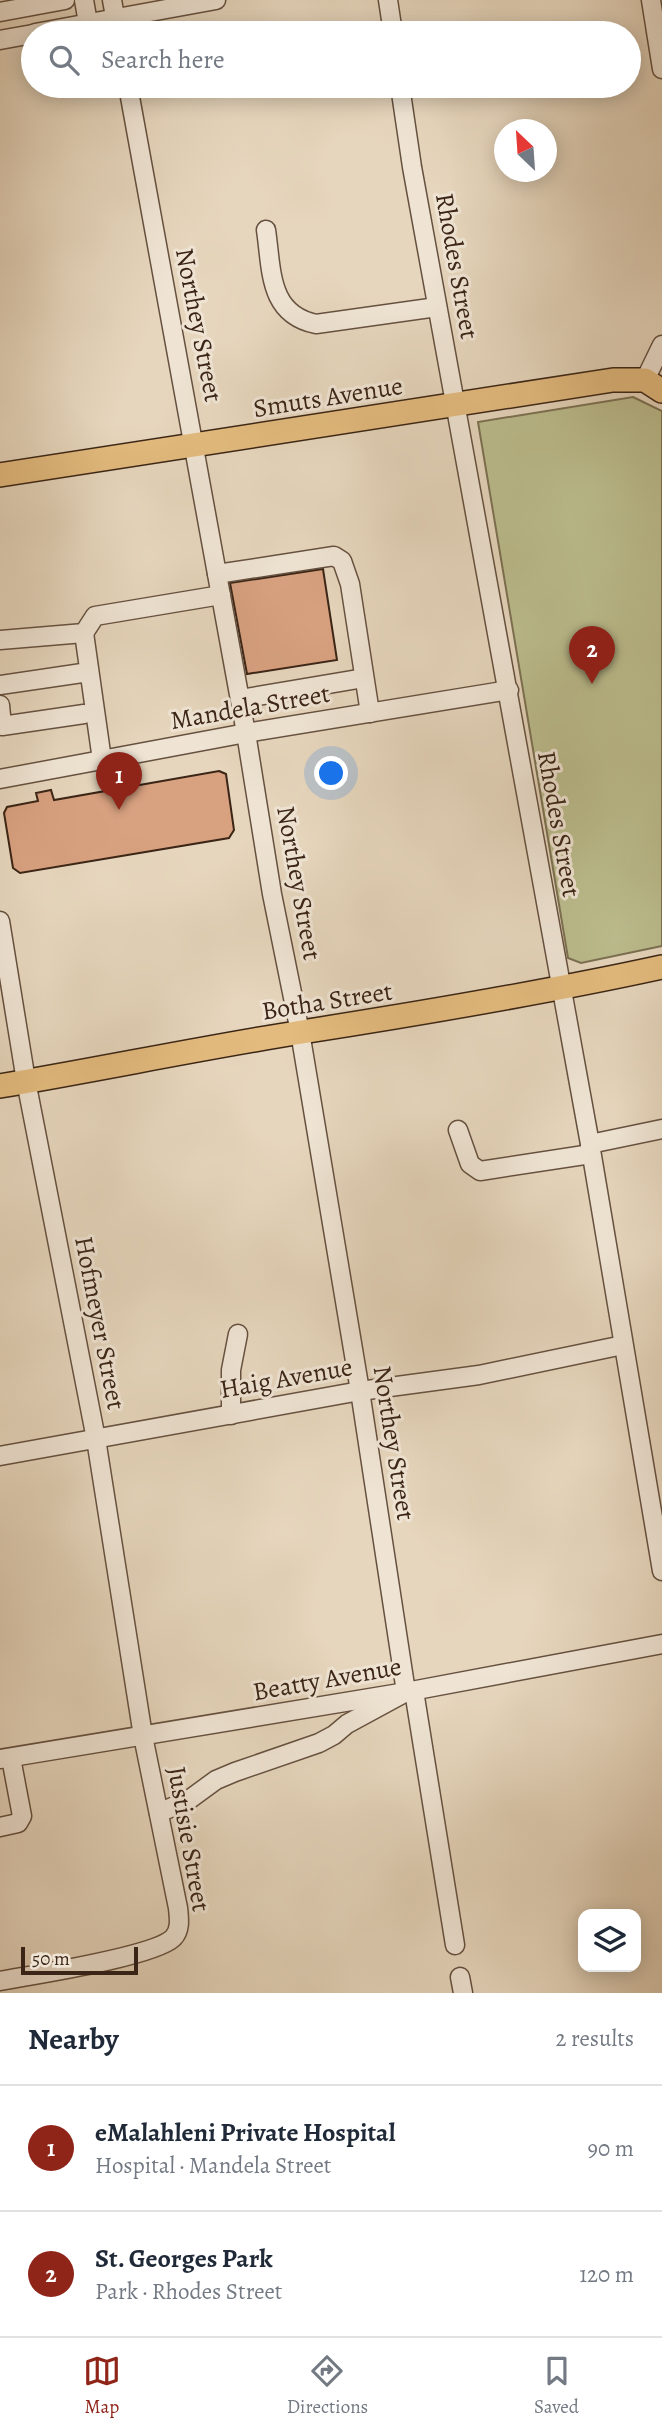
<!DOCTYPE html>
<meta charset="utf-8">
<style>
:root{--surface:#fff;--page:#f2f2f3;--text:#1f2937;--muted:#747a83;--line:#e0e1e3;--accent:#8f2418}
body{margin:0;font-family:Alegreya,serif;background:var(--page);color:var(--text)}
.controls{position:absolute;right:21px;bottom:21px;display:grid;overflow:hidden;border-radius:14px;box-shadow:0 4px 18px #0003}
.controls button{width:63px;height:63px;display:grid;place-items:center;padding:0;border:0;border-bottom:2px solid var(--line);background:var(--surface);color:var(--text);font:35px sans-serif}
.compass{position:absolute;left:494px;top:119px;width:63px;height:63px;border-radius:50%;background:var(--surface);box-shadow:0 4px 18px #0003;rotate:335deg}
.scale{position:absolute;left:21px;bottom:18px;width:117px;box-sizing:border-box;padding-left:7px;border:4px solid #3b2516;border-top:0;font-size:19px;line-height:24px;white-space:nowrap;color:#3b2516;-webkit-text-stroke:5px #efe4d4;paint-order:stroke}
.you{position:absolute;left:332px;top:774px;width:24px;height:24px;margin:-18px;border:5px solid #fff;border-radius:50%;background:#1a73e8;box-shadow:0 0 0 10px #1a73e833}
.badge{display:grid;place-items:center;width:46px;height:46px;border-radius:50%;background:var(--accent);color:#fff;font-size:23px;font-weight:700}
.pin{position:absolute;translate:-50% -58px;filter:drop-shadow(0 2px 4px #0008)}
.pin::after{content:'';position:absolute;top:37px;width:24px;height:21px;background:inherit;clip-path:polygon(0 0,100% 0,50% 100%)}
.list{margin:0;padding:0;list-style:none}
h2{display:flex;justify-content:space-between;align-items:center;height:91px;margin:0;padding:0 28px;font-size:30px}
h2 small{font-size:23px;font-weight:400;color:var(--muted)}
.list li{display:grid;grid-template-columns:46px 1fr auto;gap:21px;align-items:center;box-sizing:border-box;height:126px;padding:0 28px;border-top:2px solid var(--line)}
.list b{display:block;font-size:26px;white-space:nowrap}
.list p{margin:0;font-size:23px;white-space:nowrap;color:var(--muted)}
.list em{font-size:23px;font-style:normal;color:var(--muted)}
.icon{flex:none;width:38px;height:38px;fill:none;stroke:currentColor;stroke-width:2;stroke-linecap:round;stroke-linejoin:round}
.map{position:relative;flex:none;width:662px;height:1993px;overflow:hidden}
.search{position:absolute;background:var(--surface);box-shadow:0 4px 18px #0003;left:21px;right:21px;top:21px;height:77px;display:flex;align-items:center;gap:18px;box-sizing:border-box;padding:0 24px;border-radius:38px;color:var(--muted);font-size:26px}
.sheet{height:343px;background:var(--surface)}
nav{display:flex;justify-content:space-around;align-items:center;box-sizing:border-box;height:98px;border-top:2px solid var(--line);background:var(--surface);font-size:19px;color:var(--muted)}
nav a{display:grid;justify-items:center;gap:4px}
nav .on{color:var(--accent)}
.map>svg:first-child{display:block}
</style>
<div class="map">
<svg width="662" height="1993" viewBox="0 0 662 1993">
<rect width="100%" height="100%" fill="#e6d6bd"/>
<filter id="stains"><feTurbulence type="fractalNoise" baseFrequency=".00286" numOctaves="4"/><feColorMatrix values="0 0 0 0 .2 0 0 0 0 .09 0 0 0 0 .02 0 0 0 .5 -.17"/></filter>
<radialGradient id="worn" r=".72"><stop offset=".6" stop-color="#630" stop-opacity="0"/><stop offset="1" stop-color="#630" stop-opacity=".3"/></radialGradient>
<polygon fill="#bbbc8d" stroke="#7b7052" stroke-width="2" points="633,397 662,411 662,946 581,963 568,958 478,422"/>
<g fill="#d8a180" stroke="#3b2516" stroke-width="2">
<polygon points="323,569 337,660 247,674 230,583"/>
<polygon points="219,771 226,774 234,830 229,838 20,873 13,868 4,813 7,807 38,801 36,793 51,790 54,800"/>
</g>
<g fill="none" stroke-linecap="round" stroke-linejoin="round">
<defs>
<g id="minor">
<polyline points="84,0 88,23"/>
<polyline points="112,0 118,33"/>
<polyline points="388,0 393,33"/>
<polyline points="651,0 662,69"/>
<polyline points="0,12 65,0"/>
<polyline points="35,33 216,0"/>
<polyline points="0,40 33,34"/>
<polyline points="128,86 246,733 272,894 300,1032 360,1391 406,1692 347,1724 334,1735 319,1743 235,1772 216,1780 190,1799 159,1813"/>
<polyline points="400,86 412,167 590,1144 662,1571"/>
<path d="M266 230C272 270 268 314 316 324L437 307"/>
<polyline points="645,380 662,345"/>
<polyline points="217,574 334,556 342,561 350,584 370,713"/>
<polyline points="84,633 102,760"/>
<polyline points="0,640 84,633 95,616 221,595"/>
<polyline points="0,685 89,672"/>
<polyline points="240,699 364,678"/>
<polyline points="0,705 2,726 84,714"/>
<polyline points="0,779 246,733 509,690"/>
<path d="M0 921 26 1081 96 1439 143 1736 178 1908C179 1918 181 1930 173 1938 153 1957 32 1975 0 1981"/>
<polyline points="458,1130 470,1164 480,1171 591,1154"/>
<polyline points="590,1144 662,1129"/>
<polyline points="231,1415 231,1370 238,1334"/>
<polyline points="0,1456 360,1391 479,1375 623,1345"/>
<polyline points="414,1691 455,1945"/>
<polyline points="0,1759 406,1692 662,1644"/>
<polyline points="0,1827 18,1823 22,1816 11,1758"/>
<polyline points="460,1977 463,1993"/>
</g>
<g id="major">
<polyline points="0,475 613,380 645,380 662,391"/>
<path d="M0 1086C101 1069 201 1048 302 1032 423 1013 543 993 662 967"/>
</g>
</defs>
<use href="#minor" stroke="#665140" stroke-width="21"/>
<use href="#major" stroke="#3b2516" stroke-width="26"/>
<use href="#minor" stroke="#efe4d4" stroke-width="18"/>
<use href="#major" stroke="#e3bb7e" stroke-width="23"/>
</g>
<g text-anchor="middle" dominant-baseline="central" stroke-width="6" stroke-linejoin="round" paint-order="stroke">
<g font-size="26" fill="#3b2516" stroke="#efe4d4">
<text transform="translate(457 266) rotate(80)">Rhodes Street</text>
<text transform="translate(199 325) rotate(79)">Northey Street</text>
<text transform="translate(328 397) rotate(-9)">Smuts Avenue</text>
<text transform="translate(250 707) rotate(-10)">Mandela Street</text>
<text transform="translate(559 824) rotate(80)">Rhodes Street</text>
<text transform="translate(299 883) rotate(80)">Northey Street</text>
<text transform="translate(327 1001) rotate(-9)">Botha Street</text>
<text transform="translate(100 1323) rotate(79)">Hofmeyer Street</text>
<text transform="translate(286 1378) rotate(-10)">Haig Avenue</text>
<text transform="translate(394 1443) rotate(81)">Northey Street</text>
<text transform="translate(327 1679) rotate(-10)">Beatty Avenue</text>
<text transform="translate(189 1839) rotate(80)">Justisie Street</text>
</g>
</g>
<rect width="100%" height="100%" filter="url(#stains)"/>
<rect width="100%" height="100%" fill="url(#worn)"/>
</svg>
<div class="controls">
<button><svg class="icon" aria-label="layers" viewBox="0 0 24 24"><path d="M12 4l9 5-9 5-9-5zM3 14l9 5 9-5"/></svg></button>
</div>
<svg class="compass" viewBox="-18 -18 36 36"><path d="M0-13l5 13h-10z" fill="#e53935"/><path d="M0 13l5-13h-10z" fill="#747a83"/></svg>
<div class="scale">50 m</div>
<div class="you"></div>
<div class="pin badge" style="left:119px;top:810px">1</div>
<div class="pin badge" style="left:592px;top:684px">2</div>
<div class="search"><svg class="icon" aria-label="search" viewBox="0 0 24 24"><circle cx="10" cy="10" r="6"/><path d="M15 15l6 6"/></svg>Search here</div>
</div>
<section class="sheet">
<h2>Nearby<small>2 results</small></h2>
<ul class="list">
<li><span class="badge">1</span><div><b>eMalahleni Private Hospital</b><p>Hospital · Mandela Street</p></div><em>90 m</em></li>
<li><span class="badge">2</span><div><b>St. Georges Park</b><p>Park · Rhodes Street</p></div><em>120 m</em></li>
</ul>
</section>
<nav>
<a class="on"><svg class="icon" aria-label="map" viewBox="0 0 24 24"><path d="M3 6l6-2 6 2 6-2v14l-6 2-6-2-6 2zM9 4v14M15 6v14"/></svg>Map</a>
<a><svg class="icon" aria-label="directions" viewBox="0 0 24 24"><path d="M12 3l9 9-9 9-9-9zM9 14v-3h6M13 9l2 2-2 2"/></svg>Directions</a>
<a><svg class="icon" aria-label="saved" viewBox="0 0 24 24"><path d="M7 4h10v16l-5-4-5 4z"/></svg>Saved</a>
</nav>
